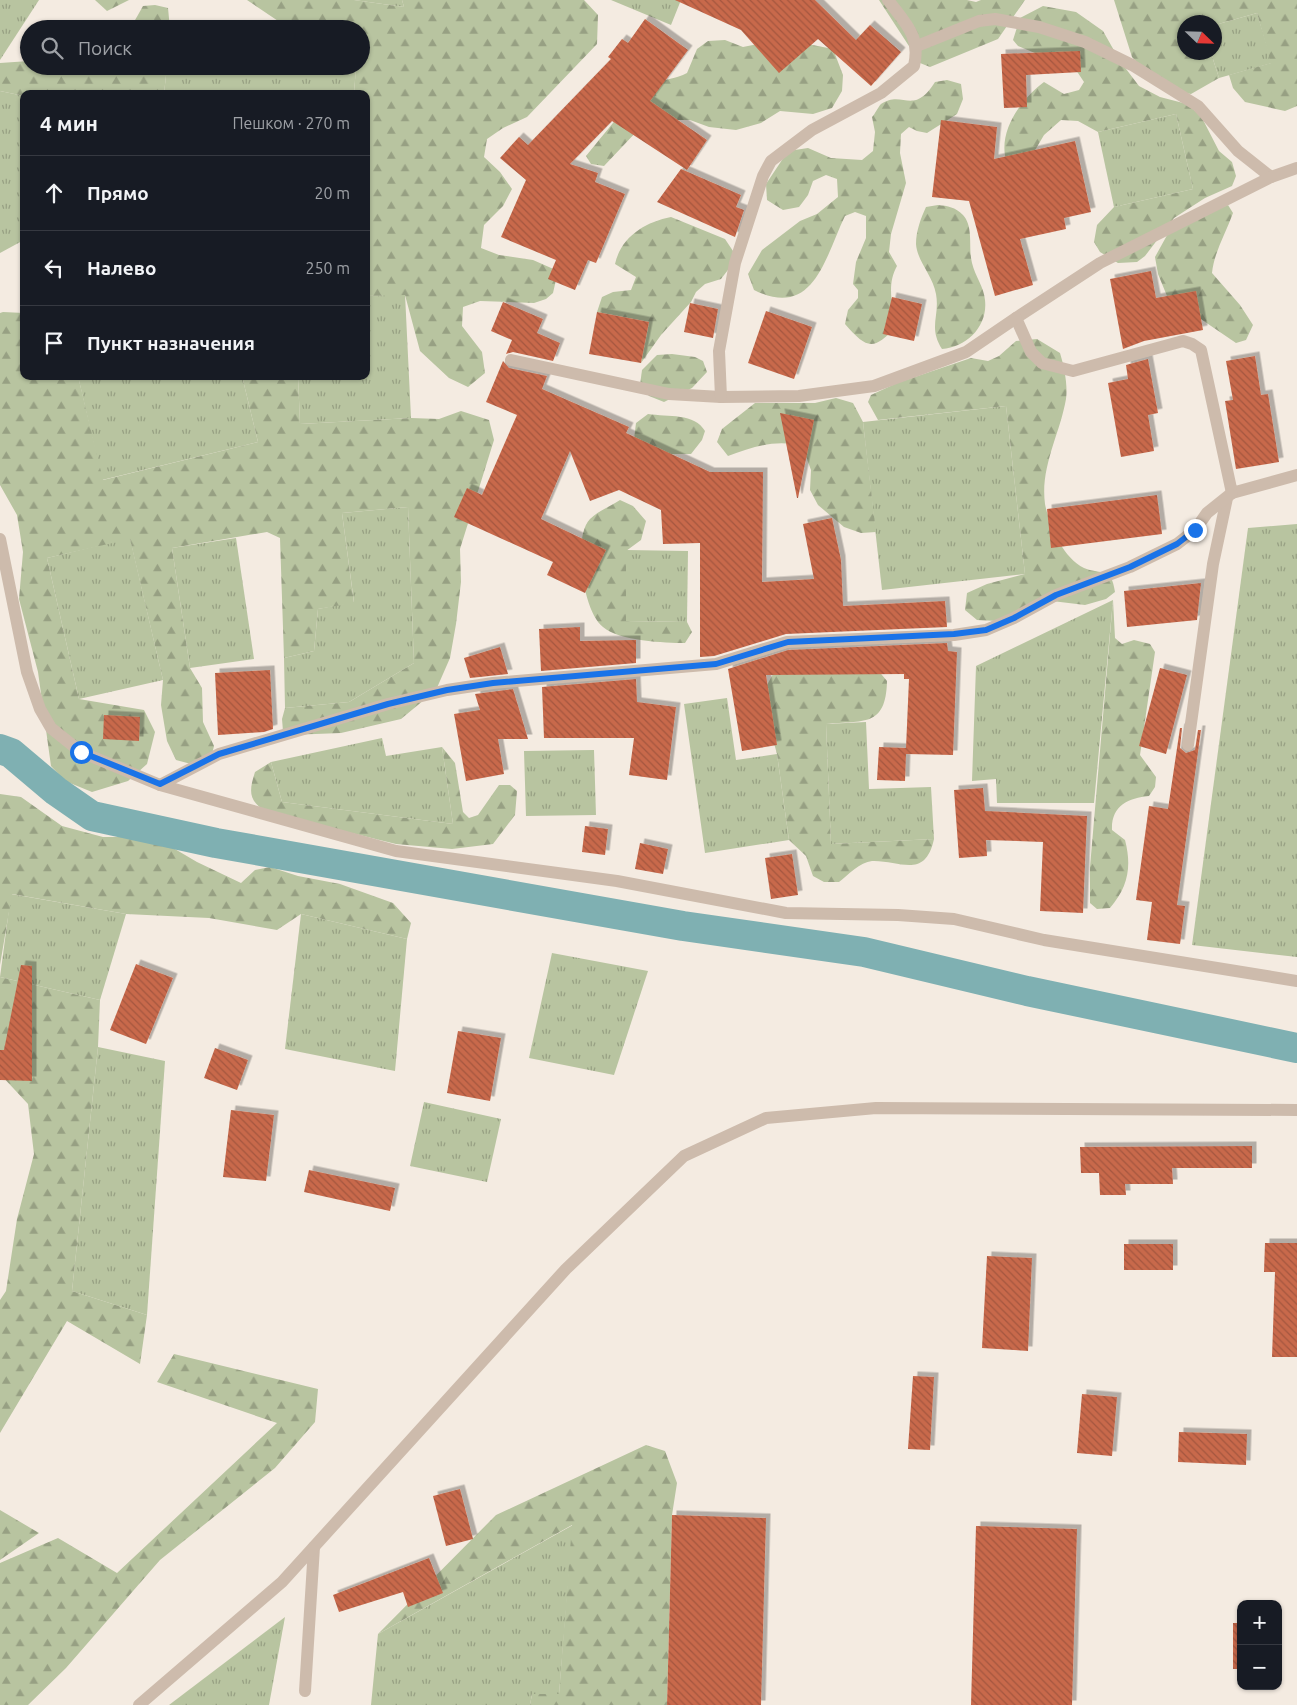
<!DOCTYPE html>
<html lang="ru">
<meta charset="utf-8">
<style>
:root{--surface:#171b24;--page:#242831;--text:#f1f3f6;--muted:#9ea1a6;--line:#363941}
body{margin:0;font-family:Ubuntu,sans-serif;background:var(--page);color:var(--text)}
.controls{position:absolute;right:15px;bottom:15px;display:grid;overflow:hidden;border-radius:10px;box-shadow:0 1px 4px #0004}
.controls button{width:45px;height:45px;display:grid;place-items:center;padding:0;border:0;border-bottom:1px solid var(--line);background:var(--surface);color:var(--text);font:25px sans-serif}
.compass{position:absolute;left:1177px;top:15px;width:45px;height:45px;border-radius:50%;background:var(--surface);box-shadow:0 1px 4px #0004;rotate:113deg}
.stop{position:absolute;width:15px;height:15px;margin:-11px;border:4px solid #1a73e8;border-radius:50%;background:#fff}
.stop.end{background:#1a73e8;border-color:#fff;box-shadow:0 1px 5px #0008}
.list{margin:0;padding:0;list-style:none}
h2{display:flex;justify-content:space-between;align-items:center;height:65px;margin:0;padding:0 20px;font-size:21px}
h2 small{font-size:16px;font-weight:400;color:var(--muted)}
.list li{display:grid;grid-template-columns:32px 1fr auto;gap:15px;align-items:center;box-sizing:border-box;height:75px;padding:0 20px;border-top:1px solid var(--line)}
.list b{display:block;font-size:19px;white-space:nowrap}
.list em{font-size:16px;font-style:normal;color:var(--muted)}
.icon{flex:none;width:28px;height:28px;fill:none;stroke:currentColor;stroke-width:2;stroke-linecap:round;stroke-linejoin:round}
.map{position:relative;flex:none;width:1297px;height:1705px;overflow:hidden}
.search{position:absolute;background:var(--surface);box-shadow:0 1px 4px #0004;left:20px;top:20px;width:350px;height:55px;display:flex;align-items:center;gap:12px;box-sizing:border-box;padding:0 18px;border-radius:28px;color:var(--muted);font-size:19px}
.panel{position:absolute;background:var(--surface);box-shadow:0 1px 4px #0004;left:20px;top:90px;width:350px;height:290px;border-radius:10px}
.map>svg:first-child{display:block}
</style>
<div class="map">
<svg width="1297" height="1705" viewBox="0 0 1297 1705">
<defs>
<pattern id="grass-tufts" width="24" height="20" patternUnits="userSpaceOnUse" patternTransform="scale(1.25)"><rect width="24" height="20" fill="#b8c4a0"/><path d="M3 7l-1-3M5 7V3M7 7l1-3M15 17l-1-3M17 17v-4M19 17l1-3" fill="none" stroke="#97a083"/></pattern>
<pattern id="forest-firs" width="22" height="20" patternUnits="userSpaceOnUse" patternTransform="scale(1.25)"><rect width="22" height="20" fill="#b8c4a0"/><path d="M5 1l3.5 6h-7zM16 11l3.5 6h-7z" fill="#97a083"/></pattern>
<pattern id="building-back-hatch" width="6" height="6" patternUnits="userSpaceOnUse" patternTransform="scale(1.25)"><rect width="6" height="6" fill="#c8694b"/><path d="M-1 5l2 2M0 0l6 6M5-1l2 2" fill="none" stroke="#a4573f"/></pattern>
<filter id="shadow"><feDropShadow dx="4.5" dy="-4.5" stdDeviation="0" flood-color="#0004"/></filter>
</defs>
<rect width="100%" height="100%" fill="#f4ebe1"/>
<g fill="url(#grass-tufts)">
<polygon points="0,0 39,0 0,60"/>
<polygon points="354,0 402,0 404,7"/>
<polygon points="611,0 681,0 671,25"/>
<polygon points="1257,13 1272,63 1219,78 1211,53 1214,52 1215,25"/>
<polygon points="167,66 356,66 354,94 164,94"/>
<polygon points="0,91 24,96 24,240 0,253"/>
<polygon points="1176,114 1193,189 1114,207 1098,132"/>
<polygon points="405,294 411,418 300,424 298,376 366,376 366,296"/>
<polygon points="78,376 242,376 258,442 102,480"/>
<polygon points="1006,406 1025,574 882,590 863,422"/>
<polygon points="408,507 414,663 349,702 285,708 284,658 314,651 318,609 354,602 342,513"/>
<polygon points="1297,524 1297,957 1192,945 1248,528"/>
<polygon points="130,538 163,680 79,699 47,558"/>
<polygon points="236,538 254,659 190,668 172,548"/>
<polygon points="626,550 688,551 687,622 626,621"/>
<polygon points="1113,600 1094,803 997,803 996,779 972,781 976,666"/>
<polygon points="727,698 736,760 777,754 789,840 705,853 684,704"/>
<polygon points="866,722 869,789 931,787 934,839 831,844 826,724"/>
<polygon points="382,738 386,756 442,747 453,824 282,802 271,762"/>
<polygon points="594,750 596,815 526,816 524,751"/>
<polygon points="11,894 126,914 100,1000 0,977"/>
<polygon points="301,914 407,939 395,1071 285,1049"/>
<polygon points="552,953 648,971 614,1075 529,1058"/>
<polygon points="98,1047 165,1061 147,1315 72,1291"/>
<polygon points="424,1102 501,1119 487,1182 410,1166"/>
<polygon points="573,1525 559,1694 532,1694 530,1705 371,1705 378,1634"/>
<polygon points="285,1617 269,1705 169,1705"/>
</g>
<g fill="url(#forest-firs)">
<polygon points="95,0 129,0 107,11"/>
<polygon points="247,0 354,0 404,7 402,0 584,0 598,15 597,44 527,117 503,128 487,139 484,157 500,172 512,189 503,206 484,225 481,248 499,255 533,260 558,271 553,293 546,299 534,303 480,301 463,307 462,326 482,352 485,373 468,387 449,378 420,351 405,295 366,296 366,94 354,94 356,66 361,66 361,29 287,27"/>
<polygon points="879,0 967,0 976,2 981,0 1025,0 998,39 930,67 920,63"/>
<polygon points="1114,0 1297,0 1297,106 1285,111 1245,102 1233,88 1229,75 1271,63 1257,13 1215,25 1214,22 1184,22 1184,52 1211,53 1219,78 1191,94 1161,89 1132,57"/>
<polygon points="155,5 168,8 170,29 130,29 143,6"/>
<path d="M1043 6 1076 12 1103 31 1120 61 1139 86 1160 97 1187 104 1201 116 1219 151 1232 162 1236 176 1232 186 1205 198 1174 218 1145 256 1137 262 1118 263 1100 252 1094 242 1097 225 1114 207 1193 189 1176 114 1098 132 1078 121 1061 120 1044 135 1024 169 1006 160C998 131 1021 99 1044 82L1064 94 1079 90 1084 82 1076 70 1018 46 1013 40 1020 18Z"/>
<path d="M782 39 833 49 843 75 842 91 832 108 813 114 780 111 761 123 736 130 709 127 690 120H651L639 129 604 166 591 164 586 156C599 141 638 89 653 83 665 79 676 79 687 73L697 49 708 41 725 40 743 47Z"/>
<polygon points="29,61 29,66 167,66 164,94 24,94 24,96 0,91 0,63"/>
<path d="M947 80 961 84 963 99 957 114 927 133 917 131 909 127 901 134 900 153 906 183 891 234 889 252 897 266C886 285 893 307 896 327 873 351 867 349 845 324L848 310 858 298V290L853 284 856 262 866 238V216L855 212 845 216C825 257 814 320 754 290L748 274 762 250 800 221 817 214 838 197 837 179 826 175 813 181 808 195 799 207 783 210 767 200 766 184 788 151 808 148 831 158 862 160 873 151 875 132 872 117C875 114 878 107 881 104 903 89 913 117 935 82Z"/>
<path d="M938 205C948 206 955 207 963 215 974 227 968 248 972 263 975 276 984 287 985 300 988 326 967 347 942 349 928 327 940 316 936 294 933 276 917 261 916 244 916 231 921 218 926 207Z"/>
<path d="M1228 205 1233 213C1226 233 1214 252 1212 273L1240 305 1253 325 1246 340 1236 343 1167 296 1158 274 1155 257 1171 228Z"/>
<path d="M671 217 725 239 733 251 731 266 721 279 705 284 696 292 691 302 661 335 641 363 649 322 597 312 602 297 613 292 631 290 636 277 615 264C621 237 645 222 671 217Z"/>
<polygon points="3,312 24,313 24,376 78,376 103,480 258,442 242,376 298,376 300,424 411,418 439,419 461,411 489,420 494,440 460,549 461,582 456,624 450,658 436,690 401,719 341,733 290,735 283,731 282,719 285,708 349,702 414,663 408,507 342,513 354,603 318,609 314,651 284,658 280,538 267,532 172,548 190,668 202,688 203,722 214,746 212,754 191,764 176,760 167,741 161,705 163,680 130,539 47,558 79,699 144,710 155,732 147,764 128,781 92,792 65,781 51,766 38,672 19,599 23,552 17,515 0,485 0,313"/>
<path d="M1037 339 1060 353C1064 366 1068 385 1066 399 1060 434 1040 467 1045 504 1049 525 1063 558 1084 568 1103 576 1111 565 1115 592L1106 599 1085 605 1052 601 997 621 977 620 965 610 967 593 987 584 1025 574 1006 406 878 420 868 402 871 395 897 383 971 358 988 361 999 356 1016 341Z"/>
<polygon points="672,354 695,357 703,361 707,372 692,388 664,402 649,396 640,385 642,370 657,355"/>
<path d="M836 398 853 403 863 422 876 532 861 533 844 527 818 505 810 490 811 470 802 446C776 439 752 447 728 456L717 442 722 429 755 403H815Z"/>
<path d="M648 414C668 417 695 413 705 431L702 440 691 454H647L634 439 636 423Z"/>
<path d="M620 500 633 506 646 521 641 540 626 551V621L687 622 692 632 685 643C665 643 619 641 603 627 583 612 572 537 590 519 598 511 611 506 620 500Z"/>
<path d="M1113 600 1115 638 1122 644 1134 640 1150 644 1155 652 1140 755 1156 777 1155 787 1149 796C1128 798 1111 806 1112 830L1125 840C1132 867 1128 887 1110 908L1097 909 1090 903V867Z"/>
<path d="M877 669 887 681C886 728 863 720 826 724L831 844 934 839C925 880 900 860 872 861 860 862 848 875 839 882H824L813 876 806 856 789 840 777 754 761 696 773 674Z"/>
<path d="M442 747 455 763 463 812 469 818 478 815 499 785H510L517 791 515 815 493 844 452 849 396 844 266 812C248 800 249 791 255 772L271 762 282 802 453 824Z"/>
<polygon points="0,794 21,797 62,826 103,837 126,837 168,845 197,862 241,883 255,870 270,867 298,876 340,884 393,903 411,923 407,939 301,914 277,930 209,918 126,914 12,894 0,965"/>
<polygon points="0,977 100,1000 98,1047 72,1291 147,1315 140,1364 67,1321 0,1433 0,1300 6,1291 17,1219 34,1154 28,1104 0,1074"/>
<polygon points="174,1354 318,1389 315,1422 275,1468 160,1560 66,1668 28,1705 0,1705 0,1563 58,1538 117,1573 277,1423 157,1382"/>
<polygon points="646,1445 665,1451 677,1483 672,1515 667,1705 530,1705 532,1694 559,1694 572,1525 378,1634 496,1515"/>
<polygon points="0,1510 39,1533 0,1560"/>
</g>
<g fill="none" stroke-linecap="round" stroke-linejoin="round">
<polyline stroke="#7fb0b2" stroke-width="30" points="0,749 11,753 56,791 92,816 216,843 683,926 864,952 1027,991 1297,1048"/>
</g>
<g fill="url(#building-back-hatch)" filter="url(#shadow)">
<polygon points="675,0 815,0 856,40 870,25 901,52 871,86 818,39 779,73 741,30"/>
<polygon points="645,19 688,50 650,101 707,140 687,170 612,121 570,164 598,173 595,182 625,194 596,263 588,260 575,290 548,279 556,260 501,237 526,180 500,158 519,137 528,145 611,59 608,57 622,39 628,43"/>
<polygon points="1080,51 1081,72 1026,75 1027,107 1004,108 1001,54"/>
<polygon points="941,120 997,127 994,159 1075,141 1091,212 1064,218 1066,229 1020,239 1033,285 995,296 969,201 932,197"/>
<polygon points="681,169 741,195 736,207 744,210 735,237 657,202"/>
<polygon points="1151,271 1156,298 1196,291 1203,330 1144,341 1123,349 1110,279"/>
<polygon points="892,297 922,304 914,341 883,334"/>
<polygon points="503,302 543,319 537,333 560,343 553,361 513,352 506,354 512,340 491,331"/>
<polygon points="690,303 718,309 713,338 684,332"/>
<polygon points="766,311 812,327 794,379 748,363"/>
<polygon points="597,312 649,322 641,363 589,354"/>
<polygon points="1255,356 1261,395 1268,394 1279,462 1236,469 1225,401 1233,400 1226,361"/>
<polygon points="1148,359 1158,413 1148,415 1154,451 1121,457 1108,383 1128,379 1126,365"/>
<polygon points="503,361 509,368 547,376 542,389 629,427 626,433 710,472 763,472 762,582 814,579 803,524 832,518 841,560 843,606 945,601 947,627 786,634 714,656 700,657 700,543 663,544 661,510 619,490 590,501 570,451 541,519 606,550 585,593 547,575 553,562 454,517 467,488 482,495 517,415 486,402"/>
<polygon points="780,413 814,420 798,498 797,498"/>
<polygon points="1157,495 1162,534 1051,548 1047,509"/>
<polygon points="1201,583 1197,620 1127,627 1124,591"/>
<polygon points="580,627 580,641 636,640 636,663 541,671 539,629"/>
<polygon points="947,643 948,651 957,652 953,755 906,754 905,781 877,780 879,747 906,748 909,679 904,679 904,674 766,675 777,745 742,751 728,669 788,650"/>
<polygon points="500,647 508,674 470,678 464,658"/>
<polygon points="1160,668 1187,675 1166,754 1139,746"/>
<polygon points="270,670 273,729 264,732 218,735 215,673"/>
<polygon points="636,679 637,702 676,707 667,780 629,775 634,738 544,738 542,687"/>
<polygon points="513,689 528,739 498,739 504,774 466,781 454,714 480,710 475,694"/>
<polygon points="104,715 140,717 139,741 103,739"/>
<polygon points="1180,728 1182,728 1180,748 1186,753 1195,750 1198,730 1201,730 1177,905 1185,906 1180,944 1147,940 1152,902 1136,900 1149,806 1168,809"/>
<polygon points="983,788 985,811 1087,816 1083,913 1040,911 1043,842 986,840 987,856 959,858 954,790"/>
<polygon points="585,826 608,829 605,855 582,852"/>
<polygon points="640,843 668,849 663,874 635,869"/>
<polygon points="792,854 798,895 771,899 765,858"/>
<polygon points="136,964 173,978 146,1044 110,1030"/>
<polygon points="21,965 32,966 32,1081 0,1080 0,1050 4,1050"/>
<polygon points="458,1031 501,1038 490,1101 447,1093"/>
<polygon points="215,1048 248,1060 237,1090 204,1078"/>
<polygon points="231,1110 274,1115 266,1181 223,1177"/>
<polygon points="1252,1146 1252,1168 1172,1168 1173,1184 1125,1184 1126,1195 1100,1195 1099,1173 1081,1173 1080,1147"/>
<polygon points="309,1170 395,1188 390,1211 304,1192"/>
<polygon points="1265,1243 1297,1243 1297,1357 1272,1357 1275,1272 1264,1272"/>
<rect x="1124" y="1244" width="49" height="26"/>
<polygon points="987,1256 1032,1258 1028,1351 982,1348"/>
<polygon points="913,1376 934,1377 930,1450 908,1449"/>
<polygon points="1082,1394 1117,1397 1112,1456 1077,1453"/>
<polygon points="1179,1432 1247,1434 1246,1465 1178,1462"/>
<polygon points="460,1489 473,1539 446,1546 433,1496"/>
<polygon points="672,1515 766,1518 761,1705 667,1705"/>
<polygon points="976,1526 1077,1529 1072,1705 971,1705"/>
<polygon points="429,1558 443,1593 408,1607 403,1592 339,1612 333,1595"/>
<rect x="1233" y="1623" width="8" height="46"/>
</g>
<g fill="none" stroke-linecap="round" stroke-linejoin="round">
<g stroke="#cdbbac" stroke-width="12">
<polyline points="917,46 979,21 995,19 1039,27 1085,42 1132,65 1198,106 1238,151 1271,177"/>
<polyline points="1297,168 1271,177 1100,263 1016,318 1031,352 1042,363 1073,371 1183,341 1192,344 1201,350 1232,493 1297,475"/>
<polyline points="511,360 669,394 721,397 799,396 874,386 966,352 1016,318"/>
<path d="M721 397 719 351 735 263 763 176 771 161 812 130 881 93 914 66C921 36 905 23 888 0"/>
<polyline points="0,539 27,672 40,709 51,728 81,752 160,785 396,851 617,881 786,913 898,915 954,919 1044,940 1297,981"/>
<polyline points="1188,745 1213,564 1227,498"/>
<polyline points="160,785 219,754 388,704 447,690 493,683 716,664 787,642 954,635 986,630 1014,618 1056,595 1130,567 1177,544 1195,530 1207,513 1232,493"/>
<polyline points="305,1691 314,1547"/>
<polyline points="139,1705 282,1582 566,1269 684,1156 766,1118 876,1108 1297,1110"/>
</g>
</g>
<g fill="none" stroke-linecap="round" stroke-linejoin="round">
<polyline stroke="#1a73e8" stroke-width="6" points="81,752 160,784 219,754 388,704 447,690 493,683 716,664 788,642 954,634 986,630 1014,618 1056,595 1130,567 1177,544 1195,530"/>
</g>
</svg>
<div class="controls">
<button>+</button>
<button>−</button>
</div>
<svg class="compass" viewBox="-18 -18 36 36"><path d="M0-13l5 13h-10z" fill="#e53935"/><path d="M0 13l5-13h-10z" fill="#9ea1a6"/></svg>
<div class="stop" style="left:81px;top:752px"></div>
<div class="stop end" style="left:1195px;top:530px"></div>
<div class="search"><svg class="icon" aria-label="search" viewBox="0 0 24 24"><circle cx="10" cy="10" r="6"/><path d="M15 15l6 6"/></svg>Поиск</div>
<section class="panel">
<h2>4 мин<small>Пешком · 270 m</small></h2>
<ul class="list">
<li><svg class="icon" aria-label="ahead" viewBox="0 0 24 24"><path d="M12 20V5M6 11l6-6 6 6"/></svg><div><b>Прямо</b></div><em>20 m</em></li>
<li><svg class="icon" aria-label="left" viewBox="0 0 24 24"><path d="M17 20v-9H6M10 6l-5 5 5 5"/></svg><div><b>Налево</b></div><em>250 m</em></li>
<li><svg class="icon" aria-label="arrive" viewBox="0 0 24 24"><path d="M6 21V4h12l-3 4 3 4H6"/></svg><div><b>Пункт назначения</b></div></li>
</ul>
</section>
</div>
